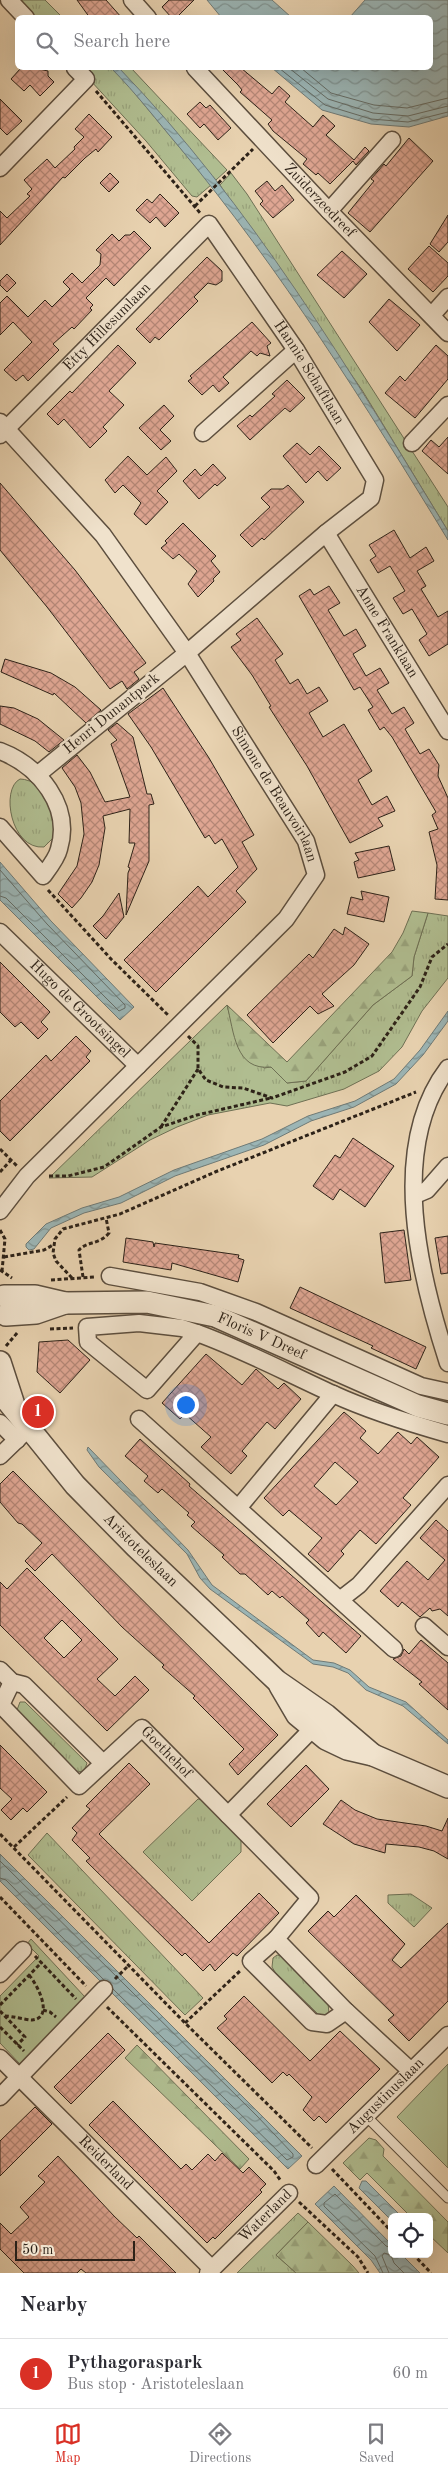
<!DOCTYPE html>
<meta charset="utf-8">
<style>
:root{--surface:#fff;--page:#f7f7f7;--text:#2b2b33;--muted:#7c7c81;--line:#e1e1e2;--accent:#d93025}
body{margin:0;font-family:"Old Standard TT",serif;background:var(--page);color:var(--text)}
.controls{position:absolute;right:15px;bottom:15px;display:grid;overflow:hidden;border-radius:8px;box-shadow:0 5px 20px #0002}
.controls button{width:45px;height:45px;display:grid;place-items:center;padding:0;border:0;border-bottom:1px solid var(--line);background:var(--surface);color:var(--text);font:25px sans-serif}
.scale{position:absolute;left:15px;bottom:12px;width:120px;box-sizing:border-box;padding-left:5px;border:2px solid #2d2218;border-top:0;font-size:14px;line-height:18px;white-space:nowrap;color:#2d2218;-webkit-text-stroke:4px #f0e2cc;paint-order:stroke}
.you{position:absolute;left:185px;top:1404px;width:18px;height:18px;margin:-12px;border:4px solid #fff;border-radius:50%;background:#1a73e8;box-shadow:0 0 0 8px #1a73e833}
.badge{display:grid;place-items:center;width:32px;height:32px;border-radius:50%;background:var(--accent);color:#fff;font-size:16px;font-weight:700}
.pin{position:absolute;translate:-50% -50%;border:2px solid #fff;box-shadow:0 1px 5px #0006}
.list{margin:0;padding:0;list-style:none}
h2{display:flex;justify-content:space-between;align-items:center;height:65px;margin:0;padding:0 20px;font-size:21px}
h2 small{font-size:16px;font-weight:400;color:var(--muted)}
.list li{display:grid;grid-template-columns:32px 1fr auto;gap:15px;align-items:center;box-sizing:border-box;height:70px;padding:0 20px;border-top:1px solid var(--line)}
.list b{display:block;font-size:19px;white-space:nowrap}
.list p{margin:0;font-size:16px;white-space:nowrap;color:var(--muted)}
.list em{font-size:16px;font-style:normal;color:var(--muted)}
.icon{flex:none;width:28px;height:28px;fill:none;stroke:currentColor;stroke-width:2;stroke-linecap:round;stroke-linejoin:round}
.map{position:relative;flex:none;width:448px;height:2273px;overflow:hidden}
.search{position:absolute;background:var(--surface);box-shadow:0 5px 20px #0002;left:15px;right:15px;top:15px;height:55px;display:flex;align-items:center;gap:12px;box-sizing:border-box;padding:0 18px;border-radius:8px;color:var(--muted);font-size:19px}
.sheet{height:135px;background:var(--surface)}
nav{display:flex;justify-content:space-around;align-items:center;box-sizing:border-box;height:70px;border-top:1px solid var(--line);background:var(--surface);font-size:14px;color:var(--muted)}
nav a{display:grid;justify-items:center;gap:2px}
nav .on{color:var(--accent)}
.map>svg:first-child{display:block}
</style>
<div class="map">
<svg width="448" height="2273" viewBox="0 0 448 2273">
<defs>
<pattern id="grass-tufts" width="24" height="20" patternUnits="userSpaceOnUse" patternTransform="scale(1.25)"><rect width="24" height="20" fill="#b0bd90"/><path d="M3 7l-1-3M5 7V3M7 7l1-3M15 17l-1-3M17 17v-4M19 17l1-3" fill="none" stroke="#98a27b"/></pattern>
<pattern id="forest-firs" width="22" height="20" patternUnits="userSpaceOnUse" patternTransform="scale(1.25)"><rect width="22" height="20" fill="#b0bd90"/><path d="M5 1l3.5 6h-7zM16 11l3.5 6h-7z" fill="#98a27b"/></pattern>
<pattern id="water-waves" width="16" height="10" patternUnits="userSpaceOnUse" patternTransform="scale(1.25)"><rect width="16" height="10" fill="#9bb5b5"/><path d="M0 5q4-4 8 0t8 0" fill="none" stroke="#7f9392"/></pattern>
<pattern id="building-cross-hatch" width="8" height="8" patternUnits="userSpaceOnUse" patternTransform="scale(1.25)"><rect width="8" height="8" fill="#dfa693"/><path d="M0 0l8 8M0 8l8-8" fill="none" stroke="#b58777"/></pattern>
</defs>
<rect width="100%" height="100%" fill="#e8d2b0"/>
<filter id="stains"><feTurbulence type="fractalNoise" baseFrequency=".004" numOctaves="4"/><feColorMatrix values="0 0 0 0 .2 0 0 0 0 .09 0 0 0 0 .02 0 0 0 .5 -.17"/></filter>
<radialGradient id="worn" r=".72"><stop offset=".6" stop-color="#630" stop-opacity="0"/><stop offset="1" stop-color="#630" stop-opacity=".3"/></radialGradient>
<g fill="url(#grass-tufts)" stroke="#6e7054">
<polygon points="15,0 45,0 62,17 32,17"/>
<polygon points="79,68 131,68 227,170 216,180 137,96 211,185 197,197 192,196 146,141"/>
<polygon points="231,173 247,194 448,507 448,531 362,390 220,185"/>
<path d="M20 779C32 779 46 790 51 801 56 810 54 827 54 837L44 847C11 850 0 789 20 779Z"/>
<polygon points="428,913 448,916 448,978 422,1011 402,1047 379,1071 344,1089 287,1106 270,1103 208,1115 177,1127 150,1140 92,1177 49,1178 227,1005 238,1047 264,1068 271,1067 287,1083 306,1081 373,1005 412,976 414,957"/>
<polygon points="20,1702 25,1702 87,1763 84,1772 76,1771 21,1717 17,1710"/>
<polygon points="198,1799 204,1800 241,1837 241,1852 192,1901 143,1852"/>
<polygon points="47,1833 203,1998 185,2015 28,1855"/>
<polygon points="411,1894 432,1908 414,1927 388,1903 388,1895"/>
<polygon points="277,1955 281,1956 328,2003 329,2014 325,2017 319,2015 275,1972 272,1967 273,1958"/>
<polygon points="298,2213 308,2222 276,2255 296,2273 237,2273"/>
</g>
<g fill="url(#forest-firs)" stroke="#6e7054">
<path d="M412 911 428 913 414 957 412 976 373 1005 306 1081 287 1083 271 1067C235 1071 234 1032 227 1005L287 1062 392 952 403 933Z"/>
<polygon points="137,2045 249,2159 240,2169 125,2058"/>
<polygon points="369,2138 376,2140 384,2149 383,2156 448,2222 448,2253 429,2235 429,2217 411,2217 367,2173 360,2180 343,2163"/>
<polygon points="308,2222 353,2266 359,2273 296,2273 276,2255"/>
</g>
<g fill="#b0bd90" stroke="#6e7054">
<polygon points="31,1939 85,1997 20,2064 0,2043 0,1996 39,1956 27,1944"/>
<polygon points="448,2064 448,2168 397,2117"/>
</g>
<g fill="url(#water-waves)" stroke="#6f7a76">
<polygon points="207,0 272,0 291,17 221,17"/>
<polygon points="365,0 448,0 448,116 409,127 371,124 322,110 272,68 430,68 430,18 350,17"/>
<path d="M111 68H119C251 205 349 369 448 531V540C365 404 281 270 180 148 157 121 136 93 111 68Z"/>
<polygon points="0,862 51,921 134,1007 120,1020 0,900"/>
<polygon points="448,1011 448,1021 423,1055 396,1084 354,1107 311,1121 264,1145 175,1176 121,1203 84,1213 51,1228 34,1249 29,1250 26,1247 26,1244 46,1224 82,1208 119,1197 174,1170 262,1139 308,1116 355,1101 394,1079 420,1050"/>
<polygon points="88,1447 188,1550 212,1585 313,1660 334,1663 350,1670 369,1687 406,1702 448,1740 448,1744 403,1706 366,1690 348,1673 333,1667 313,1664 210,1589 200,1578 187,1554 99,1467 87,1450"/>
<polygon points="0,1854 302,2156 288,2169 0,1881"/>
<polygon points="362,2181 366,2181 402,2217 392,2217 392,2221 359,2188"/>
<polygon points="334,2186 392,2245 392,2254 401,2254 420,2273 380,2273 371,2260 315,2204"/>
</g>
<g fill="none" stroke-linecap="round" stroke-linejoin="round">
<g stroke="#646c66" stroke-width="1">
<polyline points="279,68 325,105 371,119 408,122 448,112"/>
<polyline points="289,68 328,99 373,113 408,116 448,106"/>
<polyline points="301,68 331,93 374,105 407,108 448,98"/>
<polyline points="0,870 47,924 125,1005 125,1008 119,1011 6,898 0,896"/>
<polyline points="0,1861 257,2116 293,2154 293,2157 287,2160 113,1989"/>
<polyline points="0,1878 6,1880 104,1980"/>
<polyline points="383,2273 375,2256 324,2206 324,2203 335,2194 386,2246 392,2248"/>
<polyline points="389,2273 382,2256 384,2253 391,2255 394,2263 404,2273"/>
</g>
</g>
<g fill="url(#building-cross-hatch)" stroke="#2d2218" fill-rule="evenodd">
<polygon points="77,0 106,0 122,18 90,18"/>
<polygon points="169,0 194,0 176,18 172,18 162,7"/>
<polygon points="34,68 48,71 48,76 54,82 40,96 30,85 24,91 11,79 20,69"/>
<polygon points="221,68 241,68 272,94 279,86 290,96 285,102 313,127 323,115 335,126 326,135 354,160 365,147 369,151 356,165 353,161 330,184 318,173 316,175 303,164 307,159 273,131 268,124 272,120 240,92 242,90 238,85"/>
<polygon points="0,99 22,121 7,135 0,128"/>
<polygon points="200,102 206,108 210,105 231,128 218,140 204,124 200,128 187,114"/>
<polygon points="89,114 112,137 98,152 96,149 85,158 65,178 63,177 0,245 0,211 7,218 30,196 27,194 32,189 24,180 47,159 55,168 75,149 74,147 84,137 75,129"/>
<polygon points="409,138 433,161 370,232 348,213 374,181 371,179 384,164 386,166"/>
<polygon points="110,173 119,182 109,192 100,183"/>
<polygon points="267,181 275,191 282,185 294,200 273,218 260,204 263,201 255,191"/>
<polygon points="160,194 179,213 165,227 156,217 150,223 136,210 147,199 152,203"/>
<polygon points="448,215 448,242 439,252 430,244"/>
<polygon points="134,231 151,248 114,286 106,278 86,298 93,305 90,308 92,310 74,329 72,327 53,344 59,350 28,381 23,375 16,381 4,370 32,342 13,322 0,335 0,303 7,296 28,317 45,300 52,307 70,289 63,282 72,273 82,283 100,265 101,254 96,250 112,234 119,241 125,235 130,235"/>
<polygon points="429,246 448,263 448,276 433,292 408,269"/>
<polygon points="342,251 367,274 344,298 317,275"/>
<polygon points="207,257 222,271 222,281 216,285 208,283 194,297 198,301 159,340 155,337 150,343 136,329"/>
<polygon points="7,274 16,283 7,292 0,285 0,281"/>
<polygon points="389,299 420,325 397,351 369,322"/>
<polygon points="252,322 271,343 267,346 270,356 260,353 257,356 251,351 223,377 229,383 219,392 213,385 202,395 188,381 192,378 190,376"/>
<polygon points="118,345 136,363 109,391 124,405 103,427 107,431 90,448 64,419 58,425 47,414 70,391 72,393"/>
<polygon points="436,345 448,356 448,379 415,418 385,393 400,376 405,381"/>
<polygon points="287,380 305,398 290,412 285,408 250,440 237,426 250,415 252,417 275,396 272,394"/>
<polygon points="164,405 174,416 160,430 171,441 161,450 139,428"/>
<polygon points="448,437 448,474 422,451 431,440 439,447"/>
<polygon points="297,443 310,455 319,446 341,468 327,481 318,471 306,483 283,456"/>
<polygon points="128,456 147,475 166,457 177,471 157,491 168,502 146,525 134,514 141,503 123,485 115,493 105,480"/>
<polygon points="213,464 226,478 217,486 215,484 199,499 183,481 195,469 201,476"/>
<polygon points="0,483 75,570 146,663 134,672 139,679 127,689 122,681 110,689 47,607 0,550"/>
<polygon points="288,485 304,502 264,540 262,538 252,547 240,535 270,507 261,498 271,489 283,489"/>
<polygon points="183,523 216,556 211,561 220,572 213,579 214,581 198,597 188,584 197,571 179,554 173,559 161,548 167,543 165,541"/>
<polygon points="394,530 410,558 426,547 434,561 417,571 426,586 421,589 438,617 448,611 448,644 429,656 419,640 427,634 412,609 403,614 393,598 405,591 390,566 378,573 370,560 376,556 369,545"/>
<polygon points="329,586 340,603 328,610 344,636 356,629 366,646 353,654 366,676 380,668 389,683 377,690 392,714 404,707 414,723 405,729 420,754 429,749 439,765 438,776 448,798 448,900 435,899 437,865 429,832 438,829 432,815 436,812 392,737 384,727 380,730 368,710 373,707 360,687 354,690 299,596 310,589 314,595"/>
<polygon points="257,618 283,654 275,660 290,684 298,679 307,694 319,687 328,701 309,713 323,737 344,724 372,771 358,780 372,805 387,796 395,811 378,818 383,826 350,843 307,766 269,707 271,706 252,675 231,647 241,640 236,634"/>
<polygon points="5,659 51,673 75,687 101,710 86,723 54,693 53,695 1,672"/>
<polygon points="163,688 209,758 254,835 242,842 257,869 236,891 246,902 156,992 124,960 198,886 208,897 238,867 222,839 215,844 209,835 205,838 151,747 128,714"/>
<polygon points="0,706 14,708 38,719 64,740 49,752 35,741 0,724"/>
<polygon points="117,723 133,737 147,794 151,794 154,804 149,805 149,861 126,915 128,873 130,868 128,867 135,843 129,843 130,809 103,816 105,828 99,865 92,882 81,898 72,908 58,894 77,866 84,834 81,803 75,787 62,768 77,755 90,772 105,802 130,797 111,744 117,740 108,730"/>
<polygon points="389,846 395,870 358,878 354,862 359,860 355,853"/>
<polygon points="361,891 389,897 384,922 347,914 351,897 363,900"/>
<polygon points="119,893 124,917 106,939 93,926 103,916"/>
<polygon points="345,927 369,944 354,965 322,994 334,1006 318,1014 310,1006 273,1043 247,1015 309,954 313,958 334,929 343,935"/>
<polygon points="0,962 50,1012 41,1022 48,1029 38,1039 21,1022 15,1027 0,1012"/>
<polygon points="76,1036 91,1051 86,1057 90,1061 10,1141 0,1131 0,1101 46,1055 51,1061"/>
<polygon points="353,1138 394,1166 365,1207 340,1189 333,1200 313,1186 335,1155 340,1158"/>
<polygon points="404,1230 411,1280 385,1283 380,1233"/>
<polygon points="448,1236 448,1273 441,1274 435,1238"/>
<polygon points="126,1238 153,1242 154,1247 155,1243 239,1255 238,1258 244,1260 238,1282 172,1263 171,1270 123,1262"/>
<polygon points="300,1287 426,1347 416,1369 371,1348 373,1346 290,1308"/>
<polygon points="68,1340 90,1360 60,1393 37,1372 39,1342"/>
<polygon points="206,1354 242,1385 256,1369 278,1389 284,1383 301,1399 275,1429 267,1422 242,1451 247,1456 231,1474 201,1447 211,1437 185,1414 180,1419 162,1403"/>
<path d="M344 1412 366 1431 360 1438 378 1454 398 1432 411 1444 417 1437 439 1457 403 1498 411 1505 376 1544 360 1530 341 1551 344 1554 328 1572 308 1554 322 1538 289 1510 283 1516 264 1498ZM335 1462 358 1482 336 1505 314 1486Z"/>
<polygon points="140,1439 190,1484 189,1486 361,1636 346,1653 323,1632 319,1637 306,1623 309,1620 282,1596 280,1598 272,1591 268,1595 245,1574 240,1574 222,1557 224,1555 191,1526 195,1522 187,1515 189,1513 162,1489 158,1493 144,1481 148,1476 125,1456"/>
<polygon points="13,1471 278,1735 238,1775 229,1764 244,1749 193,1698 195,1696 162,1667 164,1665 122,1627 52,1554 35,1571 25,1561 42,1543 22,1524 18,1523 0,1502 0,1484"/>
<polygon points="436,1520 448,1531 448,1616 440,1609 432,1611 430,1608 420,1617 402,1602 398,1607 380,1591 407,1561 428,1580 445,1560 420,1538"/>
<path d="M27 1568 118 1659 97 1679 115 1696 135 1676 149 1690 107 1731 0 1625V1582L7 1589ZM62 1620 82 1640 64 1658 44 1638Z"/>
<polygon points="421,1640 448,1663 448,1710 419,1684 422,1682 393,1659 401,1656 404,1649 409,1654"/>
<polygon points="0,1745 47,1792 27,1812 23,1808 11,1820 1,1810 12,1799 0,1788"/>
<polygon points="129,1763 150,1784 99,1834 209,1943 259,1893 279,1913 237,1956 233,1953 215,1971 210,1964 203,1971 185,1953 182,1956 86,1861 90,1858 72,1840 77,1833 72,1828 90,1809 86,1806"/>
<polygon points="306,1765 329,1789 291,1827 267,1804"/>
<polygon points="341,1800 355,1810 377,1819 426,1826 442,1831 448,1818 448,1859 434,1851 419,1847 386,1844 385,1853 354,1844 323,1824"/>
<polygon points="356,1895 405,1944 392,1960 401,1968 448,1923 448,2001 409,2041 388,2020 394,2015 308,1931 328,1911 334,1917"/>
<polygon points="244,1996 310,2061 340,2031 380,2069 326,2123 319,2116 314,2121 303,2110 312,2097 289,2074 287,2076 283,2072 272,2083 217,2028 227,2019 224,2016"/>
<polygon points="108,2033 125,2050 71,2104 54,2087"/>
<polygon points="113,2101 181,2169 186,2164 192,2170 208,2154 215,2161 222,2153 243,2173 249,2167 266,2184 260,2190 262,2192 215,2239 213,2237 207,2243 89,2125"/>
<polygon points="35,2107 52,2124 0,2176 0,2141"/>
<polygon points="58,2156 114,2216 137,2238 139,2236 176,2273 86,2273 81,2269 77,2273 24,2273 0,2249 0,2223 11,2234 29,2217 20,2207 45,2182 38,2176"/>
</g>
<g fill="none" stroke-linecap="round" stroke-linejoin="round">
<defs>
<polyline id="service" points="366,2116 448,2198"/>
<g id="minor">
<polyline points="9,0 26,18"/>
<polyline points="132,0 148,18"/>
<path id="s1" d="M195 68 329 211 448 333"/>
<polyline points="0,168 86,79 75,68"/>
<polyline points="329,211 392,140"/>
<polyline points="432,315 448,297"/>
<path id="s2" d="M0 422 103 535 187 653 306 841 316 875 286 919 27 1176 0 1211"/>
<polyline points="203,433 296,350"/>
<path id="s3" d="M0 435 209 224 296 350 375 480 371 498 326 533 187 653 37 775"/>
<polyline points="412,443 448,405"/>
<path id="s4" d="M326 533 448 731"/>
<path d="M0 751C39 766 72 806 59 849 57 858 49 868 43 876L0 827"/>
<path id="s5" d="M0 932 138 1066"/>
<path d="M448 1068C387 1148 420 1277 448 1363"/>
<polyline points="415,1195 427,1190 448,1166"/>
<polyline points="110,1276 200,1292 256,1312 421,1386 448,1392"/>
<polygon points="139,1323 182,1328 197,1333 147,1390 88,1342 87,1327"/>
<path d="M197 1333C244 1350 287 1373 333 1394 370 1411 409 1423 448 1434"/>
<polyline points="139,1419 394,1649"/>
<polyline points="0,1423 17,1440"/>
<polyline points="0,1456 30,1427"/>
<polyline points="239,1507 333,1394"/>
<polyline points="341,1599 359,1585 448,1485"/>
<polyline points="424,1626 448,1647"/>
<polyline points="0,1670 12,1682 24,1685 103,1763"/>
<path id="s6" d="M12 1682 1 1705 79 1786 142 1728 310 1898 276 1939 346 2011 411 2071"/>
<polyline points="228,1815 321,1720"/>
<polyline points="276,1939 251,1961 312,2022 327,2024 346,2011"/>
<polyline points="0,1974 23,1950"/>
<path id="s7" d="M0 2058 212 2269"/>
<polyline points="0,2097 104,1989"/>
<path id="s8" d="M316 2165 448 2035"/>
<path id="s9" d="M208 2273 289 2193"/>
</g>
<g id="tertiary">
<path id="s10" d="M4 1296H35L65 1303 147 1302 215 1316 418 1406 448 1414"/>
<polyline points="6,1315 36,1313 65,1303"/>
<polyline points="0,1362 14,1405"/>
<path id="s11" d="M0 1392 75 1485 136 1547 277 1681 326 1715 373 1755"/>
<polyline points="280,1686 297,1715 326,1739 347,1749 373,1755 448,1787"/>
</g>
</defs>
<use href="#service" stroke="#5c4e3e" stroke-width="11"/>
<use href="#minor" stroke="#5c4e3e" stroke-width="19"/>
<use href="#tertiary" stroke="#5c4e3e" stroke-width="24"/>
<g stroke="#2d2218" stroke-width="3" stroke-dasharray="4 2.5" stroke-linecap="butt">
<polyline points="96,91 201,214"/>
<polyline points="195,206 253,149"/>
<polyline points="48,890 111,959 168,1015"/>
<polyline points="188,1036 198,1046 198,1069 206,1080 223,1087 243,1088 272,1098 345,1072 372,1056 420,987 432,957 448,944"/>
<polyline points="161,1127 198,1069"/>
<polyline points="0,1149 17,1166"/>
<polyline points="0,1172 11,1160"/>
<polyline points="49,1176 68,1176 104,1167 161,1127 197,1115 271,1098"/>
<polyline points="0,1230 5,1239 2,1271"/>
<polyline points="4,1257 44,1250 53,1245"/>
<polyline points="0,1270 12,1278"/>
<path d="M83 1277 79 1250C87 1241 99 1245 109 1233L106 1218"/>
<polyline points="72,1278 56,1261 53,1253 55,1239 63,1229 120,1214 215,1172 416,1092"/>
<polyline points="51,1280 95,1277"/>
<polyline points="50,1329 73,1328"/>
<polyline points="6,1346 18,1332"/>
<polyline points="0,1834 185,2023 312,2148"/>
<polyline points="14,1847 67,1797"/>
<polyline points="0,1897 86,1986"/>
<polyline points="35,1956 76,1999"/>
<polyline points="115,1979 129,1965"/>
<polyline points="0,2005 42,1962"/>
<polyline points="107,2007 274,2171 281,2181"/>
<polyline points="43,2010 50,2012 56,2017"/>
<polyline points="0,2011 25,2037 17,2045"/>
<path d="M5 2016C12 2016 26 2020 32 2020 55 2018 37 1984 29 1975"/>
<polyline points="185,2023 241,1970"/>
<polyline points="0,2027 24,2051"/>
<polyline points="332,2169 392,2232"/>
<polyline points="299,2202 358,2257 368,2273"/>
<polyline points="413,2254 431,2273"/>
</g>
<use href="#service" stroke="#f0e2cc" stroke-width="9"/>
<use href="#minor" stroke="#f0e2cc" stroke-width="16"/>
<use href="#tertiary" stroke="#f0e2cc" stroke-width="21"/>
</g>
<g text-anchor="middle" dominant-baseline="central" stroke-width="5" stroke-linejoin="round" paint-order="stroke">
<g font-size="15" fill="#2d2218" stroke="#f0e2cc">
<text stroke="none"><textPath href="#s1" startOffset="182">Zuiderzeedreef</textPath></text>
<text stroke="none"><textPath href="#s3" startOffset="152">Etty Hillesumlaan</textPath></text>
<text stroke="none"><textPath href="#s3" startOffset="476">Hannie Schaftlaan</textPath></text>
<text stroke="none"><textPath href="#s4" startOffset="116">Anne Franklaan</textPath></text>
<text transform="translate(112 714) rotate(-39)">Henri Dunantpark</text>
<text stroke="none"><textPath href="#s2" startOffset="464">Simone de Beauvoirlaan</textPath></text>
<text stroke="none"><textPath href="#s5" startOffset="111">Hugo de Grootsingel</textPath></text>
<text stroke="none"><textPath href="#s10" startOffset="264">Floris V Dreef</textPath></text>
<text stroke="none"><textPath href="#s11" startOffset="212">Aristoteleslaan</textPath></text>
<text stroke="none"><textPath href="#s6" startOffset="258">Goethehof</textPath></text>
<text stroke="none"><textPath href="#s8" startOffset="98">Augustinuslaan</textPath></text>
<text stroke="none"><textPath href="#s7" startOffset="149">Reiderland</textPath></text>
<text stroke="none"><textPath href="#s9" startOffset="81">Waterland</textPath></text>
</g>
</g>
<rect width="100%" height="100%" filter="url(#stains)"/>
<rect width="100%" height="100%" fill="url(#worn)"/>
</svg>
<div class="controls">
<button><svg class="icon" aria-label="locate" viewBox="0 0 24 24"><circle cx="12" cy="12" r="6"/><path d="M12 2v4M12 18v4M2 12h4M18 12h4"/></svg></button>
</div>
<div class="scale">50 m</div>
<div class="you"></div>
<div class="pin badge" style="left:38px;top:1412px">1</div>
<div class="search"><svg class="icon" aria-label="search" viewBox="0 0 24 24"><circle cx="10" cy="10" r="6"/><path d="M15 15l6 6"/></svg>Search here</div>
</div>
<section class="sheet">
<h2>Nearby<small></small></h2>
<ul class="list">
<li><span class="badge">1</span><div><b>Pythagoraspark</b><p>Bus stop · Aristoteleslaan</p></div><em>60 m</em></li>
</ul>
</section>
<nav>
<a class="on"><svg class="icon" aria-label="map" viewBox="0 0 24 24"><path d="M3 6l6-2 6 2 6-2v14l-6 2-6-2-6 2zM9 4v14M15 6v14"/></svg>Map</a>
<a><svg class="icon" aria-label="directions" viewBox="0 0 24 24"><path d="M12 3l9 9-9 9-9-9zM9 14v-3h6M13 9l2 2-2 2"/></svg>Directions</a>
<a><svg class="icon" aria-label="saved" viewBox="0 0 24 24"><path d="M7 4h10v16l-5-4-5 4z"/></svg>Saved</a>
</nav>
